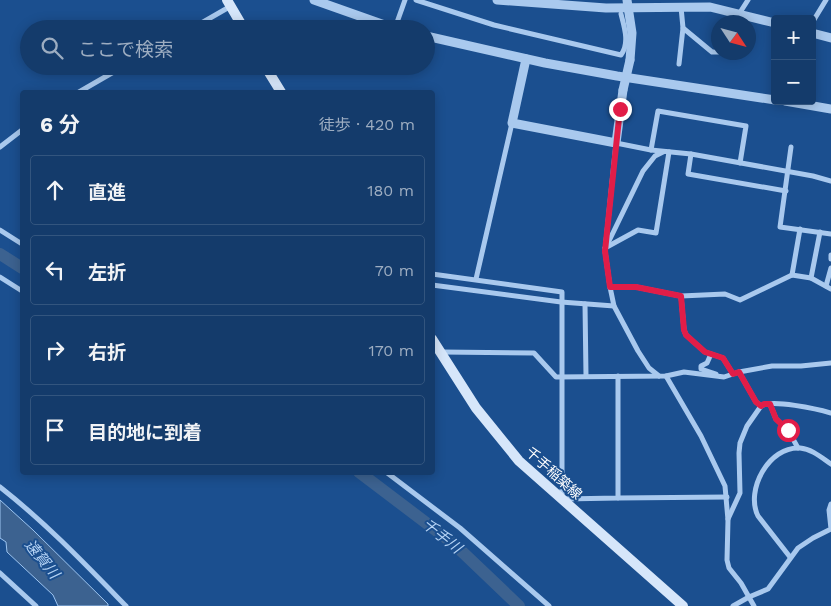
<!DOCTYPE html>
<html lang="ja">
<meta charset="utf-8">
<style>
:root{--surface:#143b6b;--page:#214673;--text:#f1f3f6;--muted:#9dadc1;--line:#33557e}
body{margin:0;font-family:"Work Sans","Noto Sans JP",sans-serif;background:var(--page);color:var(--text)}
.controls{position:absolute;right:15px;top:15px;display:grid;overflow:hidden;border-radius:5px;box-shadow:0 2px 12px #0003}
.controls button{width:45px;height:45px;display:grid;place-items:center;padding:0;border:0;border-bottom:1px solid var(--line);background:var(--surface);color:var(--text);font:25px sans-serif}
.compass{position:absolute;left:711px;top:15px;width:45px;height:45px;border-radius:50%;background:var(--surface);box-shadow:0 2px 12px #0003;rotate:126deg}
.stop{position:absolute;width:15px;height:15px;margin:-11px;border:4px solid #e11d48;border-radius:50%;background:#fff}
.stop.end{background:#e11d48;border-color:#fff;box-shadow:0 1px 5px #0008}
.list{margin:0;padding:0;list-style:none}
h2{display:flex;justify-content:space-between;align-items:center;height:65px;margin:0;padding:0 20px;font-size:21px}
h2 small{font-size:16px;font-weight:400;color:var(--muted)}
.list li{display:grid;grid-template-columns:32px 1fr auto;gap:15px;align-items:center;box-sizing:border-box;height:70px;margin:0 10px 10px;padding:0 10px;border:1px solid var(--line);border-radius:5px}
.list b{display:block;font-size:19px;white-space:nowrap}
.list em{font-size:16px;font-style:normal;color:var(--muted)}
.icon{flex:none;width:28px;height:28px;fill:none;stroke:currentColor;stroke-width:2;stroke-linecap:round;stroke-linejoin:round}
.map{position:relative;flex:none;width:831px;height:606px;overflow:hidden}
.search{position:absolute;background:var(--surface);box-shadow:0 2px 12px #0003;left:20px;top:20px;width:415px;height:55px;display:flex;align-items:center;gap:12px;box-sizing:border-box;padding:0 18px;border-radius:28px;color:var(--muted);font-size:19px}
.panel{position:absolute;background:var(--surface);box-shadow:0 2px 12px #0003;left:20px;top:90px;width:415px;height:385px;border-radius:5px}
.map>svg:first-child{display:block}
</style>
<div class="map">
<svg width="831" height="606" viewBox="0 0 831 606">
<rect width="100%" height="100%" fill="#1b4f8f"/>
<polygon fill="#3c6290" stroke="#9cc4f0" points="0,500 33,530 108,604 108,606 58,606 53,595 7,552 6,542 0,538"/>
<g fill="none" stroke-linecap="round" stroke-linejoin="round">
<g stroke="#3c6290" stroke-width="12">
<polyline points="0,254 22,268"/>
<polyline points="359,472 454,544 519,606"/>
</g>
<g stroke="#a9c9ee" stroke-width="5">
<path d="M416 0 494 25 621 55C630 43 624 26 621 14"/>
<polyline points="681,7 683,28 712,52 718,52"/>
<polyline points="739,14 748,0"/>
<polyline points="812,23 826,0"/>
<polyline points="395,28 405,0"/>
<polyline points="191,29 231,6"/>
<polyline points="679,64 683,28"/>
<polyline points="79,92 124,66"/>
<polyline points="0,147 22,130"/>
<polyline points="791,147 780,227 831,234"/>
<polyline points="651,150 658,111 746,126 740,163"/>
<polyline points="691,154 688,174 786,191"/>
<polyline points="0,230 22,244"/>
<polyline points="608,243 643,171 655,156 663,152"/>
<polyline points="605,248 638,230 656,233 669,152"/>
<polyline points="831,255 831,259"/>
<polyline points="432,274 562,292 562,498"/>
<polyline points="792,275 800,229"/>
<polyline points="0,277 22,291"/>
<polyline points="811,278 820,232"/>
<polyline points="476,279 512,123"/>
<polyline points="432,285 561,302 614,306"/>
<polyline points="826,286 831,268"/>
<polyline points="610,287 636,287 681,296 725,294 740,300 792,275 811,278 831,289"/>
<polyline points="681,296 684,330 686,335 705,352 723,358 733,374"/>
<polyline points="585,304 586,376"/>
<polyline points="442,352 534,353 556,377 666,376 684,372 724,377 739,372 772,366 801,366 831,363"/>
<polyline points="711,354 707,363 701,366 701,369 716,374"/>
<polyline points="659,376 649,368 638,351 614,306 610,287 605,251 616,143 651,150 691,154 813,176 831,181"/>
<polyline points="666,376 701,436 725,486 728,520 727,560 729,568 741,583 754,606"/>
<polyline points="770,404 776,419 788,430 798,448"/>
<path d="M761 406C771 399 818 409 831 413"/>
<polyline points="386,472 460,528 549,606"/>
<path d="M0 487C46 523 86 565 126 606"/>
<polyline points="618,498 727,497"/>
<polyline points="563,499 618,498 618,376"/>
<polyline points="728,519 740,493 739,453 740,443 747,426 761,406 756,402 739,372"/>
<path d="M790 557 758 516C745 490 769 446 800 448 812 449 822 458 831 464"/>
<polyline points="0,573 36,606"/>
<polyline points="733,606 749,597 768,589 798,548 813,538 831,529 829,510 831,504"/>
</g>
<g stroke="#a9c9ee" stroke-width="9">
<polyline points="314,0 396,29"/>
<polyline points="497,0 606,8 710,7 775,23"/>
<polyline points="627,0 632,33 630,60"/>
<polyline points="812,33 831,38"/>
<polyline points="426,36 545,63 617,76 775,100"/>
<polyline points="526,59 512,123 616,143 623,90"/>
<polyline points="785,101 831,109"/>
</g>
<g stroke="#d6e6fa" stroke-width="10">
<polyline points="227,0 244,29"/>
<polyline points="265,66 281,92"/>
<polyline points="432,339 476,408 519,461 683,606"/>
</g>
<polyline stroke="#a9c9ee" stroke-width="9" points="623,90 630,60"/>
</g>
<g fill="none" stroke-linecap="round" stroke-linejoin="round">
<polyline stroke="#e11d48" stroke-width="6" points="620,109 605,251 610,287 636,287 681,296 684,330 686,335 705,352 723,358 733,374 739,372 756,402 761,406 764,404 770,404 776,419 788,430"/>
</g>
<g text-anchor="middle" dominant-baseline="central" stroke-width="4" stroke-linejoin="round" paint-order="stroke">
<g font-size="14" fill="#fff" stroke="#1b4f8f">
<text transform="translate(554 473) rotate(42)">千手稲築線</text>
</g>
<g font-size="15" font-style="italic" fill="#b5d3f5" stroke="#1b4f8f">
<text transform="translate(442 536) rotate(39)">千手川</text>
<text transform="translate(42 559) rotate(51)">遠賀川</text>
</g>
</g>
</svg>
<div class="controls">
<button>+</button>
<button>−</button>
</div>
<svg class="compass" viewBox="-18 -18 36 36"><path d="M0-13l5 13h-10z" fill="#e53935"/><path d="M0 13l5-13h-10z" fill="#9dadc1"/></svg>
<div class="stop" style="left:788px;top:430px"></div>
<div class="stop end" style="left:620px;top:109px"></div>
<div class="search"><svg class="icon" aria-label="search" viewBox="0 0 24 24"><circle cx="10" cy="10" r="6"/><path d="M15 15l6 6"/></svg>ここで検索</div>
<section class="panel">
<h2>6 分<small>徒歩 · 420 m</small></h2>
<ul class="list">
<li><svg class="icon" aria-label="ahead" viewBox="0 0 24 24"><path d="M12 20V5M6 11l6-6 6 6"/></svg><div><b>直進</b></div><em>180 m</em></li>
<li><svg class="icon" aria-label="left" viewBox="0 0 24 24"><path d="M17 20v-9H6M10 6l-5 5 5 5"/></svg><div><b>左折</b></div><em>70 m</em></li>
<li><svg class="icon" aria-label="right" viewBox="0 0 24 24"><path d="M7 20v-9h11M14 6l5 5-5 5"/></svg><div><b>右折</b></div><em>170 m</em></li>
<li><svg class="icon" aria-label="arrive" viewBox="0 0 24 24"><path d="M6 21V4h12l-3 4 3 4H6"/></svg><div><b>目的地に到着</b></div></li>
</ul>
</section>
</div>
